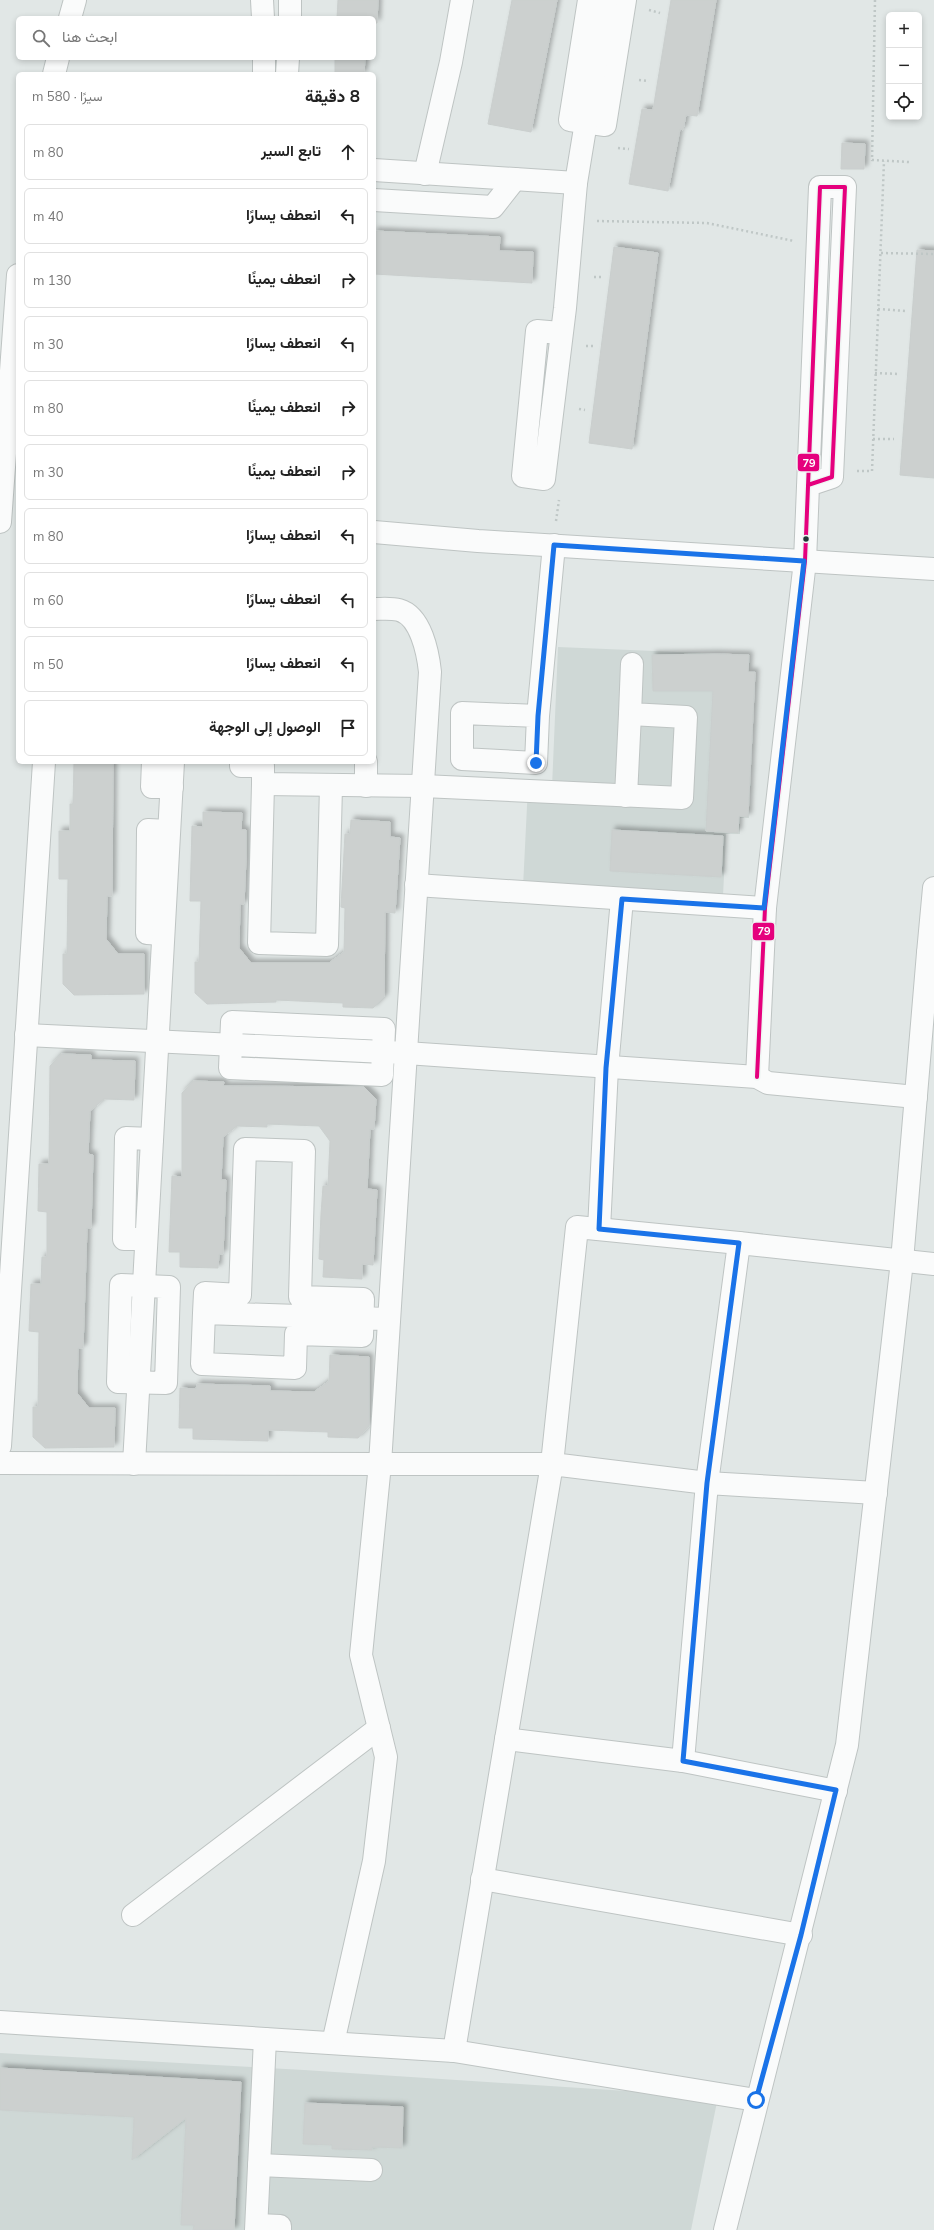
<!DOCTYPE html>
<html lang="ar">
<meta charset="utf-8">
<style>
:root{--surface:#fff;--page:#f6f6f6;--text:#222;--muted:#767676;--line:#e0e0e0}
body{margin:0;font-family:Mulish,Vazirmatn,sans-serif;background:var(--page);color:var(--text);direction:rtl}
.controls{position:absolute;right:12px;top:12px;display:grid;overflow:hidden;border-radius:6px;box-shadow:0 2px 6px #0003}
.controls button{width:36px;height:36px;display:grid;place-items:center;padding:0;border:0;border-bottom:1px solid var(--line);background:var(--surface);color:var(--text);font:20px sans-serif}
.stop{position:absolute;width:12px;height:12px;margin:-9px;border:3px solid #1a73e8;border-radius:50%;background:#fff}
.stop.end{background:#1a73e8;border-color:#fff;box-shadow:0 1px 4px #0008}
.list{margin:0;padding:0;list-style:none}
h2{display:flex;justify-content:space-between;align-items:center;height:52px;margin:0;padding:0 16px;font-size:17px}
h2 small{font-size:13px;font-weight:400;color:var(--muted)}
.list li{display:grid;grid-template-columns:26px 1fr auto;gap:12px;align-items:center;box-sizing:border-box;height:56px;margin:0 8px 8px;padding:0 8px;border:1px solid var(--line);border-radius:6px}
.list b{display:block;font-size:15px;white-space:nowrap}
.list em{font-size:13px;font-style:normal;color:var(--muted)}
.icon{flex:none;width:22px;height:22px;fill:none;stroke:currentColor;stroke-width:2;stroke-linecap:round;stroke-linejoin:round}
.map{position:relative;flex:none;width:934px;height:2230px;overflow:hidden;direction:ltr}
.search{position:absolute;background:var(--surface);box-shadow:0 2px 6px #0003;left:16px;top:16px;width:360px;height:44px;display:flex;align-items:center;gap:10px;box-sizing:border-box;padding:0 14px;border-radius:6px;color:var(--muted);font-size:15px}
.panel{position:absolute;background:var(--surface);box-shadow:0 2px 6px #0003;left:16px;top:72px;width:360px;height:692px;border-radius:6px;direction:rtl}
.map>svg:first-child{display:block}
</style>
<div class="map">
<svg width="934" height="2230" viewBox="0 0 934 2230">
<defs>
<filter id="shadow"><feDropShadow dx="3.5" dy="-3.5" stdDeviation="2" flood-color="#0004"/></filter>
</defs>
<rect width="100%" height="100%" fill="#e1e7e6"/>
<g fill="#cfd8d6">
<polygon points="558,647 750,655 749,671 755,671 749,818 740,818 740,834 726,834 723,896 523,887 528,786 552,787"/>
<polygon points="0,2053 304,2070 718,2097 691,2230 0,2230"/>
</g>
<g fill="#ccd0cf" stroke="#cacfce" filter="url(#shadow)">
<polygon points="338,0 378,0 377,23 374,23 374,18 337,18"/>
<polygon points="512,0 557,0 531,132 488,124"/>
<polygon points="671,0 716,0 697,116 686,115 683,130 680,129 668,191 629,184 642,109 653,110"/>
<polygon points="335,58 365,58 364,74 335,74"/>
<polygon points="842,143 865,144 864,169 841,169"/>
<polygon points="374,231 500,237 499,251 533,252 532,283 374,274"/>
<polygon points="614,247 658,253 632,449 589,443"/>
<polygon points="917,250 934,251 934,478 900,475"/>
<polygon points="715,654 749,655 748,672 755,672 748,817 739,816 738,833 706,831 713,691 653,691 652,655"/>
<polygon points="74,762 113,762 112,896 107,896 106,939 118,954 144,954 144,994 74,995 63,984 63,954 67,954 68,879 59,879 59,831 70,831 70,804 73,804"/>
<polygon points="203,812 242,813 241,830 246,830 246,859 244,904 240,904 239,948 251,963 329,963 344,952 345,908 341,907 345,834 350,834 351,820 390,822 390,837 400,838 395,913 385,912 384,997 373,1008 343,1007 343,1003 276,1000 276,1002 207,1004 195,993 195,962 199,962 201,901 190,901 192,826 203,827"/>
<polygon points="612,830 723,836 721,877 610,871"/>
<polygon points="61,1054 91,1055 91,1060 135,1061 134,1100 104,1099 90,1111 88,1154 93,1155 91,1228 87,1228 83,1348 78,1348 77,1393 89,1408 115,1408 114,1447 45,1448 33,1437 33,1407 38,1407 39,1332 29,1331 31,1284 41,1284 42,1257 47,1257 47,1212 38,1211 39,1164 49,1164 50,1066"/>
<polygon points="193,1081 224,1082 223,1086 364,1087 376,1099 374,1129 370,1129 367,1189 377,1190 373,1265 362,1264 362,1279 323,1277 324,1260 319,1259 321,1214 323,1186 328,1186 330,1141 319,1126 267,1124 267,1127 237,1126 223,1137 221,1180 226,1180 223,1254 219,1254 218,1268 180,1267 180,1252 169,1252 172,1176 182,1177 182,1093"/>
<polygon points="330,1355 369,1357 369,1426 358,1438 328,1437 328,1432 268,1430 268,1441 193,1439 193,1428 179,1428 180,1388 196,1389 197,1384 270,1386 270,1391 314,1392 329,1381"/>
<polygon points="0,2068 241,2082 234,2230 193,2230 194,2225 181,2225 186,2118 132,2160 134,2117 0,2110"/>
<polygon points="305,2103 403,2107 402,2148 372,2147 372,2150 332,2149 332,2145 303,2144"/>
</g>
<g fill="none" stroke-linecap="round" stroke-linejoin="round">
<defs>
<g id="minor">
<polyline points="262,0 263,18"/>
<polyline points="589,0 570,120 605,125 625,0"/>
<polyline points="70,18 75,0"/>
<polyline points="290,18 290,0"/>
<polyline points="264,58 264,74"/>
<polyline points="54,74 58,58"/>
<polyline points="287,74 288,58"/>
<polyline points="374,170 576,183"/>
<polyline points="425,174 451,62 462,0"/>
<polyline points="374,200 493,207 515,179"/>
<polyline points="560,333 537,331 523,476 544,479 565,308 576,183 606,0"/>
<polyline points="0,522 18,275"/>
<polyline points="374,532 478,541 934,569"/>
<polyline points="538,716 462,713 462,759 536,763 538,716 554,545"/>
<polyline points="153,762 152,787 172,787"/>
<polyline points="241,762 241,766 263,766 263,784 423,786 682,798 686,717 630,714 632,664"/>
<polyline points="263,784 259,943 327,945 331,786"/>
<polyline points="366,786 366,762"/>
<polyline points="626,796 630,714"/>
<polyline points="416,885 765,908"/>
<polyline points="934,888 928,953 934,954"/>
<polyline points="163,934 147,933 148,830 169,831"/>
<polygon points="232,1022 384,1029 382,1075 230,1068"/>
<polyline points="26,1035 406,1053 757,1077 768,1083 916,1097"/>
<polyline points="757,1077 765,908 805,561 820,187 845,187 832,477 808,485"/>
<polyline points="599,1229 607,1068 622,899"/>
<polyline points="146,1239 124,1239 126,1138 152,1139"/>
<polygon points="121,1285 169,1287 166,1383 118,1382"/>
<polyline points="204,1313 202,1364 295,1368 296,1334 362,1336 363,1299 300,1297 304,1151 245,1149 240,1295 205,1293 204,1313 389,1319"/>
<polyline points="0,1446 44,762"/>
<path d="M0 1463 380 1464 430 672C428 653 421 616 399 610 391 608 382 609 374 609"/>
<polyline points="134,1464 173,762"/>
<polyline points="506,1739 683,1761 836,1791"/>
<polyline points="683,1761 707,1483 876,1493"/>
<polyline points="482,1879 801,1935"/>
<polyline points="133,1915 379,1728"/>
<polyline points="0,2022 454,2051 552,1464 707,1483 739,1243 934,1264"/>
<polyline points="333,2043 374,1861 386,1757 361,1655 380,1464 552,1464 577,1227 739,1243"/>
<polyline points="454,2051 756,2100"/>
<polyline points="259,2165 371,2170"/>
<polyline points="257,2225 280,2226 280,2230"/>
<polyline points="256,2230 265,2039"/>
<polyline points="725,2230 847,1745 902,1261 928,953"/>
</g>
</defs>
<use href="#minor" stroke="#bec4c3" stroke-width="24"/>
<g stroke="#bfc7c6" stroke-width="2.5" stroke-dasharray="2 3" stroke-linecap="butt">
<polyline points="875,0 872,160 909,162"/>
<polyline points="649,10 660,13"/>
<polyline points="639,80 649,81"/>
<polyline points="618,148 629,149"/>
<polyline points="597,221 707,223 794,241"/>
<polyline points="881,253 934,254"/>
<polyline points="594,277 604,277"/>
<polyline points="878,309 906,311"/>
<polyline points="586,346 595,346"/>
<polyline points="875,373 900,374"/>
<polyline points="579,409 585,410"/>
<polyline points="873,439 894,439"/>
<polyline points="857,471 872,471 884,161"/>
<polyline points="556,521 559,500"/>
</g>
<use href="#minor" stroke="#fafbfb" stroke-width="22"/>
<defs>
<polyline id="bus-1" points="757,1077 765,908 805,561 820,187 845,187 832,477 808,485"/>
</defs>
<use href="#bus-1" stroke="#eff6f4" stroke-width="7"/>
<use href="#bus-1" stroke="#e5007d" stroke-width="4"/>
</g>
<g fill="none" stroke-linecap="round" stroke-linejoin="round">
<polyline stroke="#1a73e8" stroke-width="5" points="536,763 538,716 554,545 804,561 764,908 622,899 606,1068 599,1229 739,1243 707,1483 683,1761 836,1790 801,1935 756,2100"/>
</g>
<circle fill="#223736" stroke="#eff6f4" stroke-width="1.5" cx="806" cy="539" r="3.5"/>
<g stroke="#eff6f4" stroke-width="1.5">
<rect x="797" y="453" width="23" height="19" rx="4" fill="#e5007d"/>
<rect x="752" y="922" width="23" height="19" rx="4" fill="#e5007d"/>
</g>
<g font-size="11" text-anchor="middle" font-weight="bold" fill="#fff">
<text x="809" y="467">79</text>
<text x="764" y="935">79</text>
</g>
</svg>
<div class="controls">
<button>+</button>
<button>−</button>
<button><svg class="icon" aria-label="locate" viewBox="0 0 24 24"><circle cx="12" cy="12" r="6"/><path d="M12 2v4M12 18v4M2 12h4M18 12h4"/></svg></button>
</div>
<div class="stop" style="left:756px;top:2100px"></div>
<div class="stop end" style="left:536px;top:763px"></div>
<div class="search"><svg class="icon" aria-label="search" viewBox="0 0 24 24"><circle cx="10" cy="10" r="6"/><path d="M15 15l6 6"/></svg>ابحث هنا</div>
<section class="panel">
<h2>8 دقيقة<small>سيرًا · 580 m</small></h2>
<ul class="list">
<li><svg class="icon" aria-label="ahead" viewBox="0 0 24 24"><path d="M12 20V5M6 11l6-6 6 6"/></svg><div><b>تابع السير</b></div><em>80 m</em></li>
<li><svg class="icon" aria-label="left" viewBox="0 0 24 24"><path d="M17 20v-9H6M10 6l-5 5 5 5"/></svg><div><b>انعطف يسارًا</b></div><em>40 m</em></li>
<li><svg class="icon" aria-label="right" viewBox="0 0 24 24"><path d="M7 20v-9h11M14 6l5 5-5 5"/></svg><div><b>انعطف يمينًا</b></div><em>130 m</em></li>
<li><svg class="icon" aria-label="left" viewBox="0 0 24 24"><path d="M17 20v-9H6M10 6l-5 5 5 5"/></svg><div><b>انعطف يسارًا</b></div><em>30 m</em></li>
<li><svg class="icon" aria-label="right" viewBox="0 0 24 24"><path d="M7 20v-9h11M14 6l5 5-5 5"/></svg><div><b>انعطف يمينًا</b></div><em>80 m</em></li>
<li><svg class="icon" aria-label="right" viewBox="0 0 24 24"><path d="M7 20v-9h11M14 6l5 5-5 5"/></svg><div><b>انعطف يمينًا</b></div><em>30 m</em></li>
<li><svg class="icon" aria-label="left" viewBox="0 0 24 24"><path d="M17 20v-9H6M10 6l-5 5 5 5"/></svg><div><b>انعطف يسارًا</b></div><em>80 m</em></li>
<li><svg class="icon" aria-label="left" viewBox="0 0 24 24"><path d="M17 20v-9H6M10 6l-5 5 5 5"/></svg><div><b>انعطف يسارًا</b></div><em>60 m</em></li>
<li><svg class="icon" aria-label="left" viewBox="0 0 24 24"><path d="M17 20v-9H6M10 6l-5 5 5 5"/></svg><div><b>انعطف يسارًا</b></div><em>50 m</em></li>
<li><svg class="icon" aria-label="arrive" viewBox="0 0 24 24"><path d="M6 21V4h12l-3 4 3 4H6"/></svg><div><b>الوصول إلى الوجهة</b></div></li>
</ul>
</section>
</div>
